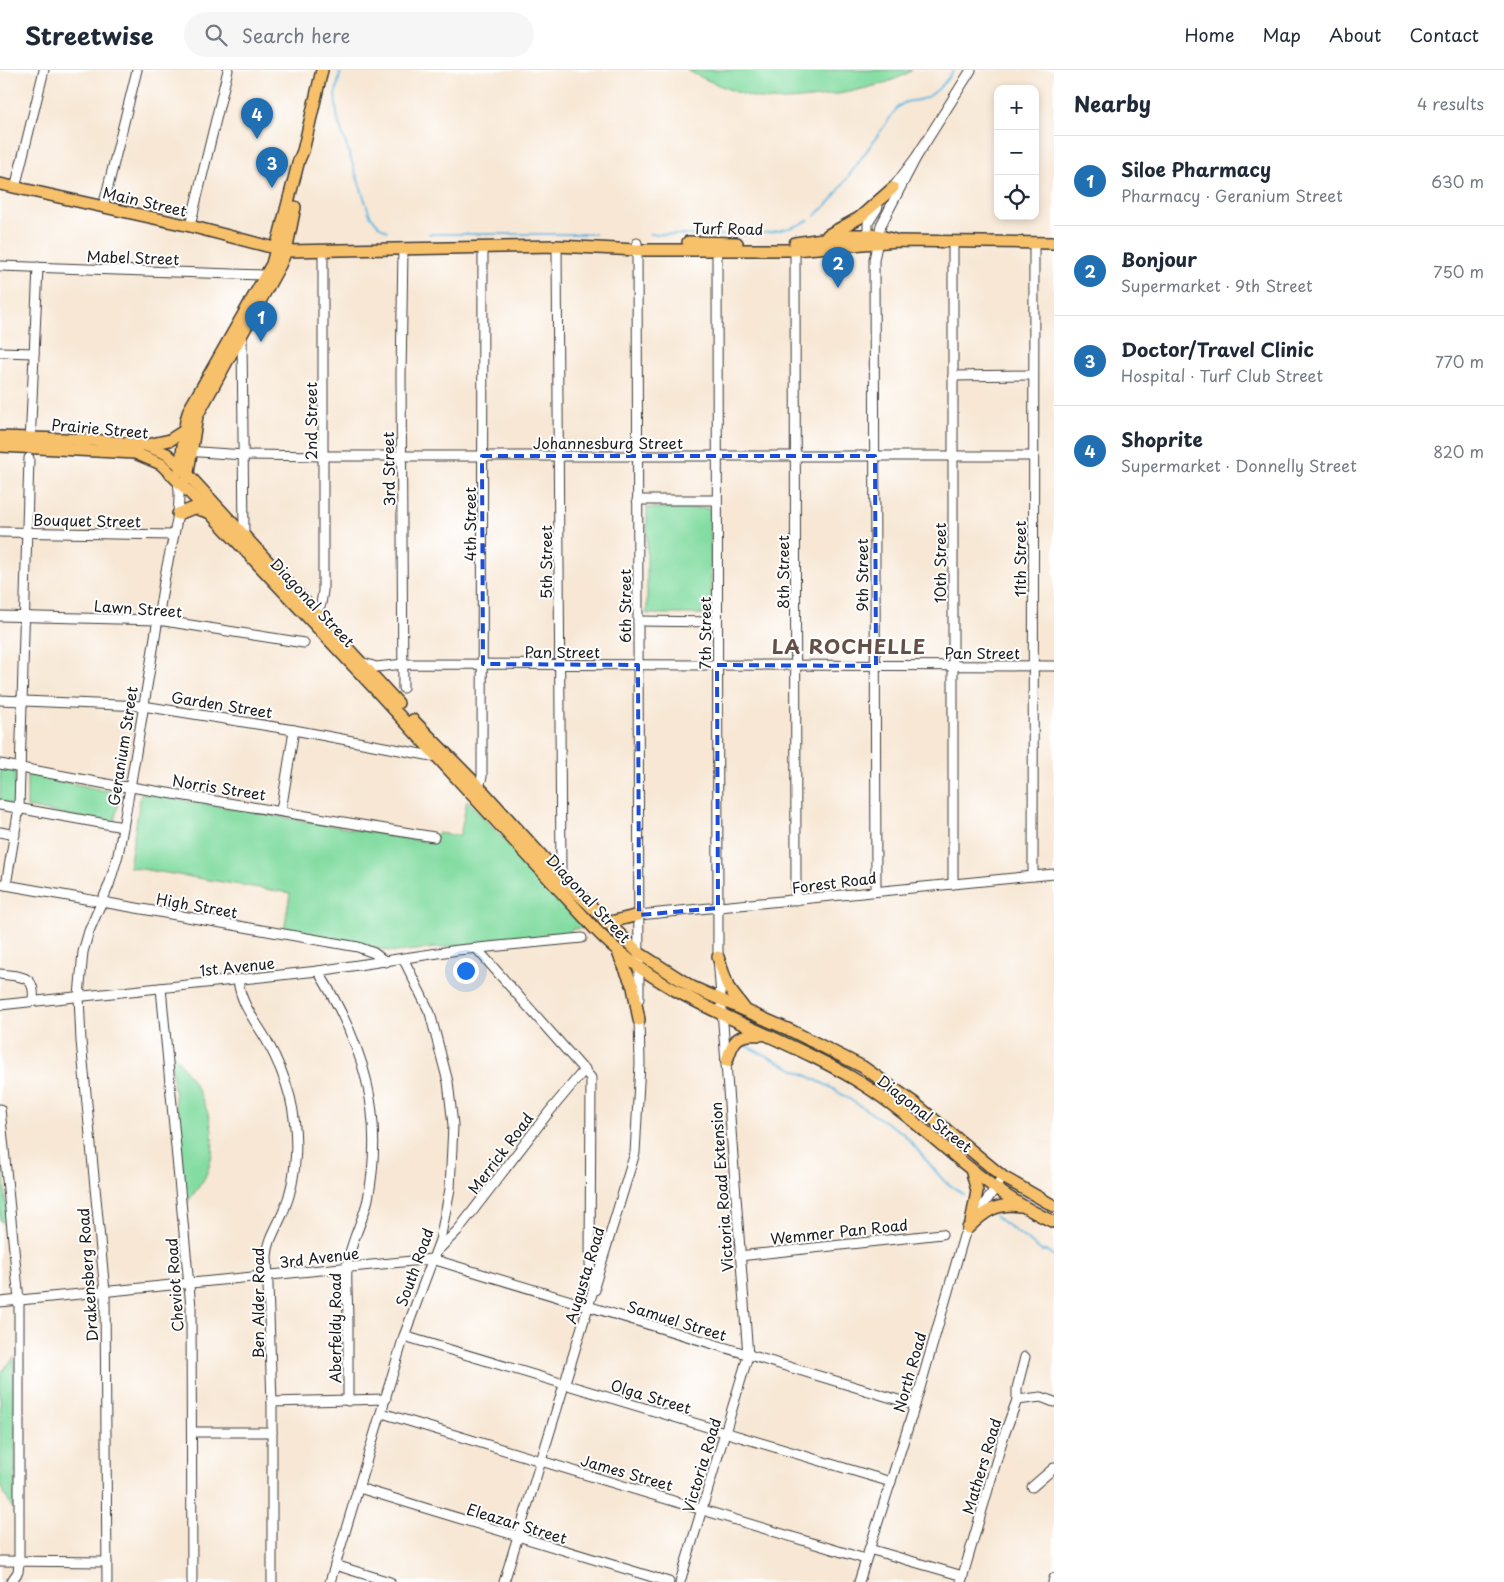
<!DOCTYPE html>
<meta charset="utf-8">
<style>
:root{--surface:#fff;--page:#f6f6f7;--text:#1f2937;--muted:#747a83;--line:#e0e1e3;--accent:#1f6fb2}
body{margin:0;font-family:"Playpen Sans",sans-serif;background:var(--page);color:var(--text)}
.controls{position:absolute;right:15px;top:15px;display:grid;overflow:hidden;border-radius:10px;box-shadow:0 2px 8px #0003}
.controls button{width:45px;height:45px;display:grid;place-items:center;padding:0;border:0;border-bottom:1px solid var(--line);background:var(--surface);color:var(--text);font:25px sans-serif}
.you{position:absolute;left:465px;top:900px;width:18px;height:18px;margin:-12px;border:4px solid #fff;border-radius:50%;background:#1a73e8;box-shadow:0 0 0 8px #1a73e833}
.badge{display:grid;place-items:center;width:32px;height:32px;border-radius:50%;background:var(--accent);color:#fff;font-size:16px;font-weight:700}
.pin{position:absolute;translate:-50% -41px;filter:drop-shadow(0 1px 2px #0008)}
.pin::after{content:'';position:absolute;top:26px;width:18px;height:15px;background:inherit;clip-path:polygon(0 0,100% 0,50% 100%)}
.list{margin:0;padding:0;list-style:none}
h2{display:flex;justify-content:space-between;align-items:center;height:65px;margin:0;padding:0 20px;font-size:21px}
h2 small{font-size:16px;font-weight:400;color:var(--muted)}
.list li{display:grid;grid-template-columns:32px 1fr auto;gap:15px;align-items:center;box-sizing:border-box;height:90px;padding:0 20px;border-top:1px solid var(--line)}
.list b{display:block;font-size:19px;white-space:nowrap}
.list p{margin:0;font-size:16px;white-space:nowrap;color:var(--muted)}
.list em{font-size:16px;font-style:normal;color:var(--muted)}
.icon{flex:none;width:28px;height:28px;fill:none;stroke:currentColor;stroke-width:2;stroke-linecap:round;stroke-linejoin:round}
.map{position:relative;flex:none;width:1054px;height:1512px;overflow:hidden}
header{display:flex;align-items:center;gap:30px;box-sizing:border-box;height:70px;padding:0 25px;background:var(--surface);border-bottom:1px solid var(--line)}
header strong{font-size:24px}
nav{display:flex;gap:28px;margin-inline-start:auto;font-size:18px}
.search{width:350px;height:45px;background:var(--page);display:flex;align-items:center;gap:12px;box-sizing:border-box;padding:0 18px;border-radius:28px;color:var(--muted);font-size:19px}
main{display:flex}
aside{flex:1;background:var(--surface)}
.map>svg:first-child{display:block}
</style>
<header>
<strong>Streetwise</strong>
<div class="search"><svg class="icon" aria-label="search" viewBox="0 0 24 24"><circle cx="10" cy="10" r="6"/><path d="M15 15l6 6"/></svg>Search here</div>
<nav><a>Home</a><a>Map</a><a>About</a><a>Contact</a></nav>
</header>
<main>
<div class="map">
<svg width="1054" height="1512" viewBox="0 0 1054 1512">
<rect width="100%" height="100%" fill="#fff"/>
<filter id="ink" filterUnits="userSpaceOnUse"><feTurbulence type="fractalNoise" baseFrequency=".02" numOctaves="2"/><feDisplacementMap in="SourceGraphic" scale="10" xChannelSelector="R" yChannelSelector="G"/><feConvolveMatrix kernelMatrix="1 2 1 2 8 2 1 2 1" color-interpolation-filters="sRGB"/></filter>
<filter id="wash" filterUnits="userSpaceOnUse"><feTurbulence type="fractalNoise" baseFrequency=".0096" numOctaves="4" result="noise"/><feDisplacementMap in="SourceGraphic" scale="20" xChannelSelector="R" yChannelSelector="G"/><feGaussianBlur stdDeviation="1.12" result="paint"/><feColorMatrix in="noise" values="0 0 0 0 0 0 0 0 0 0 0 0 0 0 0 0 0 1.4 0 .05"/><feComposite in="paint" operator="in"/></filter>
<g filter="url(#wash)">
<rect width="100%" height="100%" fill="#f7e7d4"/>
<g fill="#83dca1" stroke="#507c5e">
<path d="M687 0H912C888 19 802 32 770 30 746 28 709 12 687 0Z"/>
<rect x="647" y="438" width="64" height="106"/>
<polygon points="0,697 15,700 15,736 0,733"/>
<polygon points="27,703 120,724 114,754 27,737"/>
<polygon points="141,723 434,773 438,763 460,766 467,730 586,858 572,859 568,865 395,882 284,861 290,823 129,797"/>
<path d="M174 985C201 1019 226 1063 205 1107 200 1117 191 1126 185 1136L171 986Z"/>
<polygon points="0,1071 9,1159 0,1150"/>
<polygon points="14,1287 16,1440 11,1436 0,1416 0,1304"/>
</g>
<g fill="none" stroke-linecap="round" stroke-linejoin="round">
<g stroke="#65b8e1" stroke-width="2">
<polyline points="341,0 335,26 338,51 370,145 379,156 387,161"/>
<path d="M815 146 831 131 897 38C908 28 911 33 922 29 934 26 947 10 954 0"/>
<polyline points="429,164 595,164"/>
<path d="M650 164C695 164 771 172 809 150"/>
<polyline points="744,975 830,1017 903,1063 944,1111 963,1124"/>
<polyline points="995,1146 1042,1181 1047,1181 1054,1186"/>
</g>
</g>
</g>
<g filter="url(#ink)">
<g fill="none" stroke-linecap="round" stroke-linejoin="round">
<defs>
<g id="minor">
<polyline points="15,118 44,0"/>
<polyline points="889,123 917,86 971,0"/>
<polyline points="103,137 137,0"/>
<polyline points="190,156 228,0"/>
<polyline points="868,171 868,153 878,137"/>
<polyline points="953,172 953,814"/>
<polyline points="637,173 639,929"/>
<polyline points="557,176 561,807"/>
<polyline points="795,176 796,830"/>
<polyline points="0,196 265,205"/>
<polyline points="242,266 244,465"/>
<polyline points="0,282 34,283"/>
<polyline points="953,306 1033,305"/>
<polyline points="30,374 38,197"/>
<polyline points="185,381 244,385 323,386 1033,386"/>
<polyline points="637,430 717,430"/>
<polyline points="0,462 173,465"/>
<polyline points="0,546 158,550 304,573"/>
<polyline points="312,547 321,534 323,521 323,180"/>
<polyline points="638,551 717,552"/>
<polyline points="361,592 376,597 404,594 1054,596"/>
<polyline points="403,618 401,306 403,178"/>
<polyline points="0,630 143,636 294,660 437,687"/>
<polyline points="0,694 117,716 131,717 434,767"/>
<polyline points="478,720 482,707 483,178"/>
<polyline points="0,735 123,757"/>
<polyline points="281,741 294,660"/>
<polyline points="0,762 15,765"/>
<polyline points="1033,806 1034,173"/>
<polyline points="0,814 358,877 374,883 386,892"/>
<polyline points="6,815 19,738 29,388"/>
<polyline points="876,820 874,190 881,155 917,86"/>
<polyline points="639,845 1054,804"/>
<polyline points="477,879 591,1008 590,1194 595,1220"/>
<path d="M318 901C363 974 385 1042 368 1129 363 1152 349 1174 347 1198 346 1215 348 1233 348 1251 348 1278 348 1304 348 1331"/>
<path d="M0 904C21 907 36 904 33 931"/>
<path d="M238 910C241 935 255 950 267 971 277 989 285 1008 290 1027 299 1063 298 1106 284 1140 278 1156 268 1169 267 1186L272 1332V1512"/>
<polyline points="161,918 191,1237 192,1512"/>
<polyline points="0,935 318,901 458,880 582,868"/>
<polyline points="0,1039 19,1230 19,1493 18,1502 11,1512"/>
<polyline points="436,1182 458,1160 549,1042 585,999"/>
<polyline points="739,1186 942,1164"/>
<polyline points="0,1232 432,1189 915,1335"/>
<polyline points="404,1266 891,1412"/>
<polyline points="1017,1330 1041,1327 1054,1332"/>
<polyline points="272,1332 386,1329"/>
<polyline points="382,1343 865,1489"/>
<polyline points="193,1362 272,1362"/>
<polyline points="1032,1417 1054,1398"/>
<polyline points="359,1418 669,1512"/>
<polyline points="869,1479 963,1506"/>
<polyline points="0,1491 107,1492"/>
<polyline points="335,1495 390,1512"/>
<path d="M107 1512 105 1222 81 971 79 926 83 882 89 861 109 815 118 785C135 694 149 603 164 512 169 479 183 444 178 411"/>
<polyline points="330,1512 404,1266 440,1170 450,1119 453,1055 448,1012 430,943 403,888"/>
<polyline points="504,1512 635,1083 640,994 639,945"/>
<polyline points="680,1512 748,1286 718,887 717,174"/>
<polyline points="859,1512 915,1335 964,1166 971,1153 1003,1107"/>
<polyline points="961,1512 1003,1368 1017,1330 1017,1318 1025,1287"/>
<polyline points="1053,1512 1054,1508"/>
</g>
<g id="major">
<polyline points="0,114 190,156 286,181 557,176 637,180 795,180 897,171 1054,173"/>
<polyline points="828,165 859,148 893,118"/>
<polyline points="688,172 737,173"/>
<polyline points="795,173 851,165 877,165 895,170"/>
<polyline points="0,367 93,370 145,375 167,384 180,396 398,633"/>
<polyline points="147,375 170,370 184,361"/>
<path d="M0 376 135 383 161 394 210 443 375 619 596 860C671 938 775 959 864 1015 930 1057 982 1121 1054 1152"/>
<polyline points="180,401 186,350 189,340 272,194 299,90 303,81 322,0"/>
<polyline points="187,409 197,346 280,195 286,181 295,137"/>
<polyline points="178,444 194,438 208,442"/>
<polyline points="413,650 480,718 561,807 639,883 692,917 792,961 863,997 913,1032 1003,1107 1054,1136"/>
<polyline points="606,853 639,845"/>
<polyline points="619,885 633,917 639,950"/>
<polyline points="718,887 728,917 744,938"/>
<path d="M727 991C733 970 737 963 761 965"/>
<polyline points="971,1153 977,1121 971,1099"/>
<path d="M968 1158C984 1142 997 1132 1020 1136"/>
</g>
</defs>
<use href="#minor" stroke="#3d3a38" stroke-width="11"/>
<use href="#major" stroke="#3d3a38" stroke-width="14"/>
<use href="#minor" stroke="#fff" stroke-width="9"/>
<use href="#major" stroke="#f7c06b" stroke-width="11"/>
</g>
</g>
<path fill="none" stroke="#1d4ed8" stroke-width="4" stroke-dasharray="10 6" stroke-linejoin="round" d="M482 386H875L876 596 717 595 718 838 639 845 638 595 483 594Z"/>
<g text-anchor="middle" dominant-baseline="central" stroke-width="4" stroke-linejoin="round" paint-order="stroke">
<g font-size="15" fill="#1c1c1c" stroke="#fff">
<text transform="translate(145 131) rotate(13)">Main Street</text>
<text transform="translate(728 158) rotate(1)">Turf Road</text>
<text transform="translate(133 187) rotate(2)">Mabel Street</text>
<text transform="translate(310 351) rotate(-90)">2nd Street</text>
<text transform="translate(100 358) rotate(5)">Prairie Street</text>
<text x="608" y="372">Johannesburg Street</text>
<text transform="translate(388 399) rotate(-91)">3rd Street</text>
<text transform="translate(87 450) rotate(1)">Bouquet Street</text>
<text transform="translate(469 454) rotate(-90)">4th Street</text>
<text transform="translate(1019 489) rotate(-90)">11th Street</text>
<text transform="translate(545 492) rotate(-90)">5th Street</text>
<text transform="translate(939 493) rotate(-90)">10th Street</text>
<text transform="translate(782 502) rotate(-90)">8th Street</text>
<text transform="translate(861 505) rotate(-90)">9th Street</text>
<text transform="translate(313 532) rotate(47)">Diagonal Street</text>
<text transform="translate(624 536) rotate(-90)">6th Street</text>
<text transform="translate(138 538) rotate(4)">Lawn Street</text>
<text transform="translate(704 563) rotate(-90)">7th Street</text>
<text x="562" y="581">Pan Street</text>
<text x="982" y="582">Pan Street</text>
<text transform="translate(222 634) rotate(9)">Garden Street</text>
<text transform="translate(122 676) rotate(-81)">Geranium Street</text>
<text transform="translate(219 717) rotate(9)">Norris Street</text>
<text transform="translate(834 812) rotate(-7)">Forest Road</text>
<text transform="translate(589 828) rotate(47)">Diagonal Street</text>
<text transform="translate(197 835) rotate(10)">High Street</text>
<text transform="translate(237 896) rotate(-6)">1st Avenue</text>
<text transform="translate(925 1043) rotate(38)">Diagonal Street</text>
<text transform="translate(500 1083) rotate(-53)">Merrick Road</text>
<text transform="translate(721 1117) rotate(-94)">Victoria Road Extension</text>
<text transform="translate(839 1161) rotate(-6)">Wemmer Pan Road</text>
<text transform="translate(319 1187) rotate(-7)">3rd Avenue</text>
<text transform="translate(414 1197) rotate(-70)">South Road</text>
<text transform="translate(87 1205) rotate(-94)">Drakensberg Road</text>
<text transform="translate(584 1205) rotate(-73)">Augusta Road</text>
<text transform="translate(174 1215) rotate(-94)">Cheviot Road</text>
<text transform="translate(257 1233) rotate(-90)">Ben Alder Road</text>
<text transform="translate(677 1250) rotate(17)">Samuel Street</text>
<text transform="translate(334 1258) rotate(-90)">Aberfeldy Road</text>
<text transform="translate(909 1302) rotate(-74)">North Road</text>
<text transform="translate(651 1326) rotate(17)">Olga Street</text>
<text transform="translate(701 1395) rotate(-73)">Victoria Road</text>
<text transform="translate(981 1396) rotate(-73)">Mathers Road</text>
<text transform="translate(627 1402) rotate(16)">James Street</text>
<text transform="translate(517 1453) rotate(17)">Eleazar Street</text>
</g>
<g font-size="20" font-weight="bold" letter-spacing="1" fill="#655047" stroke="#fff">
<text x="849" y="576">LA ROCHELLE</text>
</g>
</g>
</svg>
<div class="controls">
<button>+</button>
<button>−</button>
<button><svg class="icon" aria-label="locate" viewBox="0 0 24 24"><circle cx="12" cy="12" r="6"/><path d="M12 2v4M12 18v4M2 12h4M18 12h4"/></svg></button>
</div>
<div class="you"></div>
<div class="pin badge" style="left:261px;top:272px">1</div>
<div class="pin badge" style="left:838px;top:218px">2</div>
<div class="pin badge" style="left:272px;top:118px">3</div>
<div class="pin badge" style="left:257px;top:69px">4</div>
</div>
<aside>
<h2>Nearby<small>4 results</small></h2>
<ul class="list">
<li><span class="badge">1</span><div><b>Siloe Pharmacy</b><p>Pharmacy · Geranium Street</p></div><em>630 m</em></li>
<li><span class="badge">2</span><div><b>Bonjour</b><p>Supermarket · 9th Street</p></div><em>750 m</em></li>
<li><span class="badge">3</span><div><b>Doctor/Travel Clinic</b><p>Hospital · Turf Club Street</p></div><em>770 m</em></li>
<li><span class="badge">4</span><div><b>Shoprite</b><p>Supermarket · Donnelly Street</p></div><em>820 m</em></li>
</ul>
</aside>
</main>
